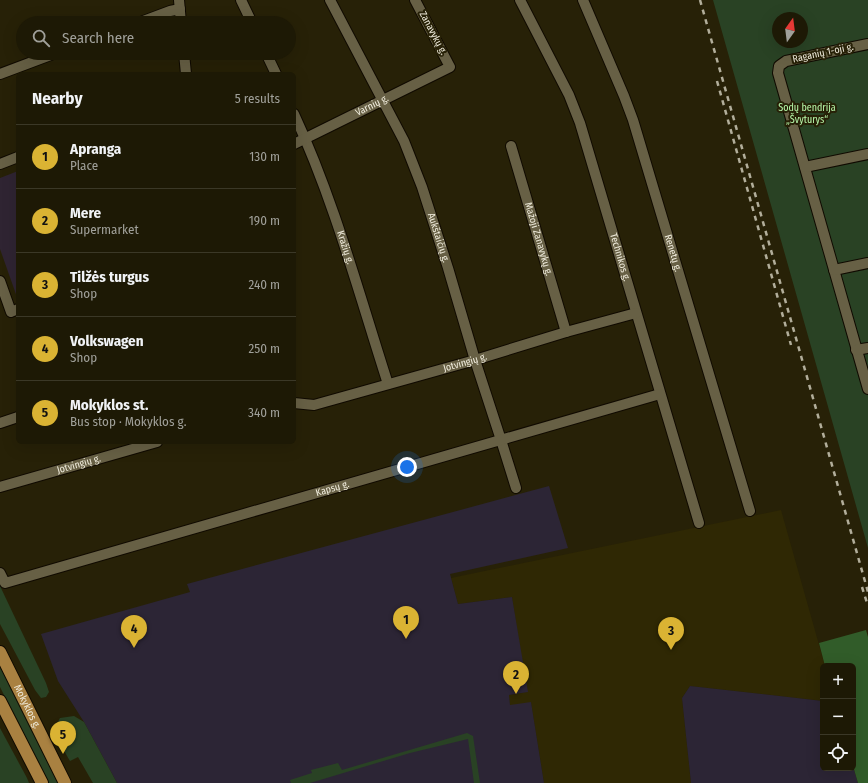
<!DOCTYPE html>
<meta charset="utf-8">
<style>
:root{--surface:#1d1905;--page:#2a2613;--text:#f1f3f6;--muted:#a0a09a;--line:#3b3827;--accent:#dab333}
body{margin:0;font-family:"Fira Sans Condensed",sans-serif;background:var(--page);color:var(--text)}
.controls{position:absolute;right:12px;bottom:12px;display:grid;overflow:hidden;border-radius:6px;box-shadow:0 4px 16px #0002}
.controls button{width:36px;height:36px;display:grid;place-items:center;padding:0;border:0;border-bottom:1px solid var(--line);background:var(--surface);color:var(--text);font:20px sans-serif}
.compass{position:absolute;left:772px;top:12px;width:36px;height:36px;border-radius:50%;background:var(--surface);box-shadow:0 4px 16px #0002;rotate:14deg}
.you{position:absolute;left:407px;top:467px;width:14px;height:14px;margin:-10px;border:3px solid #fff;border-radius:50%;background:#1a73e8;box-shadow:0 0 0 6px #1a73e833}
.badge{display:grid;place-items:center;width:26px;height:26px;border-radius:50%;background:var(--accent);color:#111;font-size:13px;font-weight:700}
.pin{position:absolute;translate:-50% -33px;filter:drop-shadow(0 1px 2px #0008)}
.pin::after{content:'';position:absolute;top:21px;width:14px;height:12px;background:inherit;clip-path:polygon(0 0,100% 0,50% 100%)}
.list{margin:0;padding:0;list-style:none}
h2{display:flex;justify-content:space-between;align-items:center;height:52px;margin:0;padding:0 16px;font-size:17px}
h2 small{font-size:13px;font-weight:400;color:var(--muted)}
.list li{display:grid;grid-template-columns:26px 1fr auto;gap:12px;align-items:center;box-sizing:border-box;height:64px;padding:0 16px;border-top:1px solid var(--line)}
.list b{display:block;font-size:15px;white-space:nowrap}
.list p{margin:0;font-size:13px;white-space:nowrap;color:var(--muted)}
.list em{font-size:13px;font-style:normal;color:var(--muted)}
.icon{flex:none;width:22px;height:22px;fill:none;stroke:currentColor;stroke-width:2;stroke-linecap:round;stroke-linejoin:round}
.map{position:relative;flex:none;width:868px;height:783px;overflow:hidden}
.search{position:absolute;background:var(--surface);box-shadow:0 4px 16px #0002;left:16px;top:16px;width:280px;height:44px;display:flex;align-items:center;gap:10px;box-sizing:border-box;padding:0 14px;border-radius:22px;color:var(--muted);font-size:15px}
.panel{position:absolute;background:var(--surface);box-shadow:0 4px 16px #0002;left:16px;top:72px;width:280px;height:372px;border-radius:6px}
.map>svg:first-child{display:block}
</style>
<div class="map">
<svg width="868" height="783" viewBox="0 0 868 783">
<rect width="100%" height="100%" fill="#272107"/>
<polygon fill="#2f2804" points="781,510 825,666 823,666 823,701 690,686 682,698 691,783 544,783 531,703 510,706 509,695 527,692 512,597 458,604 451,578"/>
<g fill="#2c2535">
<polygon points="549,486 568,548 450,574 458,604 512,597 528,692 509,695 510,705 531,702 544,783 117,783 84,722 58,681 41,634 190,592 187,584"/>
<polygon points="690,686 823,701 823,768 853,768 853,766 858,783 691,783 682,698"/>
</g>
<polygon fill="#2f2432" points="18,171 18,300 0,249 0,178"/>
<g fill="#294224" fill-rule="evenodd">
<path d="M713 0H868V548ZM778 18H802V42H778Z"/>
<polygon points="0,586 46,683 49,692 46,697 41,698 35,690 0,624"/>
<polygon points="0,666 59,783 48,783 0,687"/>
<path d="M74 716 84 722 117 783H93L78 757 70 761C63 748 51 733 60 718Z"/>
<polygon points="0,728 27,778 29,783 0,783"/>
<polygon points="467,733 473,736 480,783 474,783 468,739 410,753 310,783 291,783 290,780 312,773 311,770 338,763 342,770"/>
</g>
<polygon fill="#315c29" points="866,630 868,637 868,783 858,783 853,766 853,666 825,666 819,643"/>
<g fill="none" stroke-linecap="round" stroke-linejoin="round">
<defs>
<g id="minor">
<polyline points="179,0 181,23"/>
<polyline points="241,0 252,23"/>
<path id="s1" d="M330 0 404 141 422 187 448 268 475 360 501 440 516 488"/>
<path id="s2" d="M520 0 569 95 580 123 699 523"/>
<path id="s3" d="M583 0 624 96 633 120 750 511"/>
<polyline points="138,23 170,11 180,9"/>
<polyline points="868,44 786,61 779,66 778,73 868,389"/>
<polyline points="184,53 186,74"/>
<polyline points="266,53 276,74"/>
<polyline points="0,74 56,53"/>
<path id="s4" d="M294 114C334 200 359 294 388 384"/>
<path id="s5" d="M294 144 450 67 415 0"/>
<path id="s6" d="M511 146 566 332"/>
<polyline points="0,164 18,157"/>
<polyline points="805,167 868,154"/>
<polyline points="834,270 868,263"/>
<polyline points="0,281 11,312 18,309"/>
<polyline points="856,350 868,348"/>
<path id="s7" d="M294 403 314 405 475 360 566 332 636 313"/>
<polyline points="0,423 18,417"/>
<path id="s8" d="M0 487 157 442"/>
<path id="s9" d="M0 573 5 583 660 394"/>
</g>
<g id="primary">
<path id="s10" d="M0 652 65 783"/>
<polyline points="0,701 42,783"/>
</g>
</defs>
<use href="#minor" stroke="#100a00" stroke-width="12"/>
<use href="#primary" stroke="#100a00" stroke-width="14"/>
<use href="#minor" stroke="#676045" stroke-width="10"/>
<use href="#primary" stroke="#a98141" stroke-width="12"/>
<g stroke="#b2ae9b" stroke-width="2.5" stroke-dasharray="5 5" stroke-linecap="butt">
<polyline points="700,0 868,592"/>
<polyline points="717,81 791,345"/>
<polyline points="862,587 868,606"/>
</g>
</g>
<g text-anchor="middle" dominant-baseline="central" stroke-width="4" stroke-linejoin="round" paint-order="stroke">
<g font-size="10" fill="#f0ecdd" stroke="#272107">
<text transform="translate(433 33) rotate(62)">Zanavykų g.</text>
<text transform="translate(823 53) rotate(-12)">Raganių 1-oji g.</text>
<text stroke="none"><textPath href="#s5" startOffset="87">Varnių g.</textPath></text>
<text stroke="none"><textPath href="#s1" startOffset="262">Aukštaičių g.</textPath></text>
<text stroke="none"><textPath href="#s6" startOffset="97">Mažoji Zanavykų g.</textPath></text>
<text stroke="none"><textPath href="#s4" startOffset="143">Kražių g.</textPath></text>
<text stroke="none"><textPath href="#s3" startOffset="269">Renetų g.</textPath></text>
<text stroke="none"><textPath href="#s2" startOffset="277">Technikos g.</textPath></text>
<text stroke="none"><textPath href="#s7" startOffset="177">Jotvingių g.</textPath></text>
<text stroke="none"><textPath href="#s8" startOffset="82">Jotvingių g.</textPath></text>
<text stroke="none"><textPath href="#s9" startOffset="352">Kapsų g.</textPath></text>
<text stroke="none"><textPath href="#s10" startOffset="61">Mokyklos g.</textPath></text>
</g>
<g font-size="10" fill="#b8f9ab" stroke="#272107">
<text x="807" y="108">Sodų bendrija<tspan x="807" dy="12">„Švyturys“</tspan></text>
</g>
</g>
</svg>
<div class="controls">
<button>+</button>
<button>−</button>
<button><svg class="icon" aria-label="locate" viewBox="0 0 24 24"><circle cx="12" cy="12" r="6"/><path d="M12 2v4M12 18v4M2 12h4M18 12h4"/></svg></button>
</div>
<svg class="compass" viewBox="-18 -18 36 36"><path d="M0-13l5 13h-10z" fill="#e53935"/><path d="M0 13l5-13h-10z" fill="#a0a09a"/></svg>
<div class="you"></div>
<div class="pin badge" style="left:406px;top:639px">1</div>
<div class="pin badge" style="left:516px;top:694px">2</div>
<div class="pin badge" style="left:671px;top:650px">3</div>
<div class="pin badge" style="left:134px;top:648px">4</div>
<div class="pin badge" style="left:63px;top:754px">5</div>
<div class="search"><svg class="icon" aria-label="search" viewBox="0 0 24 24"><circle cx="10" cy="10" r="6"/><path d="M15 15l6 6"/></svg>Search here</div>
<section class="panel">
<h2>Nearby<small>5 results</small></h2>
<ul class="list">
<li><span class="badge">1</span><div><b>Apranga</b><p>Place</p></div><em>130 m</em></li>
<li><span class="badge">2</span><div><b>Mere</b><p>Supermarket</p></div><em>190 m</em></li>
<li><span class="badge">3</span><div><b>Tilžės turgus</b><p>Shop</p></div><em>240 m</em></li>
<li><span class="badge">4</span><div><b>Volkswagen</b><p>Shop</p></div><em>250 m</em></li>
<li><span class="badge">5</span><div><b>Mokyklos st.</b><p>Bus stop · Mokyklos g.</p></div><em>340 m</em></li>
</ul>
</section>
</div>
